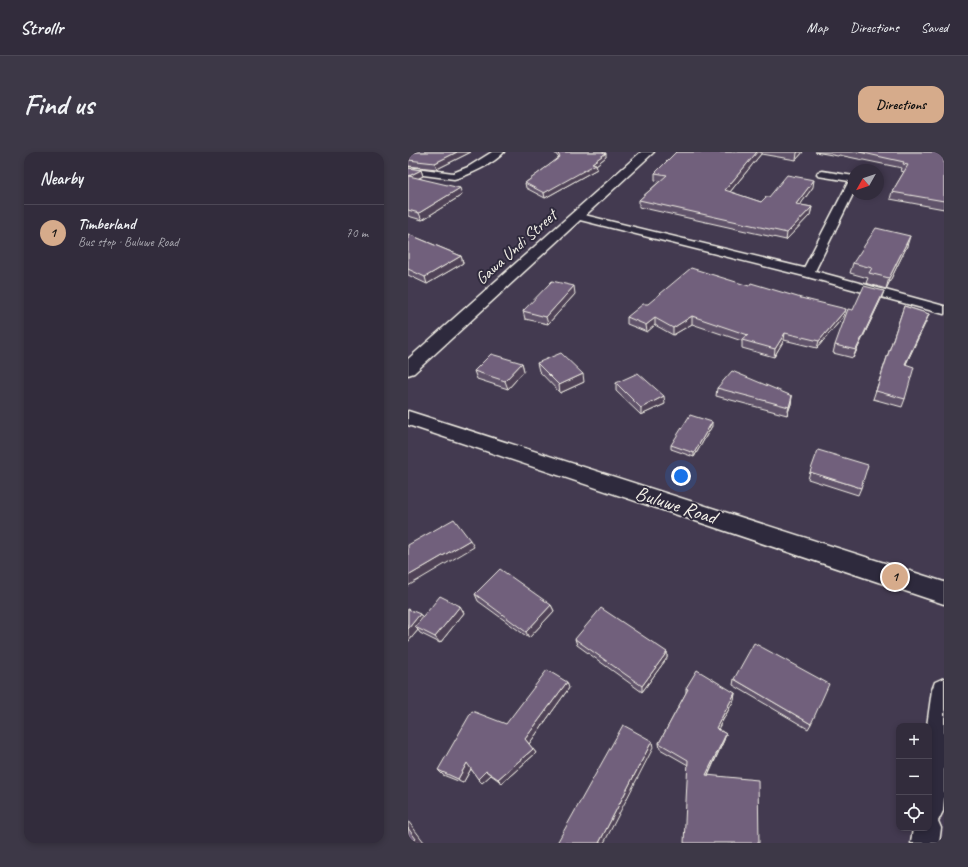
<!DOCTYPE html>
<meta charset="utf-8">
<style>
:root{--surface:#322c3c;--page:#3d3847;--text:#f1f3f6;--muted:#a8a7af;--line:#4d4856;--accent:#d6ab8b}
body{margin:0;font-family:Caveat,sans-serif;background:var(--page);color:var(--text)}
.controls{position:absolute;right:12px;bottom:12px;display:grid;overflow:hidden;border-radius:8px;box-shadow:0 2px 6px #0003}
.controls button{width:36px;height:36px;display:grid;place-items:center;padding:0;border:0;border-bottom:1px solid var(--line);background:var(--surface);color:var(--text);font:20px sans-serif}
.compass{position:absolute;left:440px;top:12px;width:36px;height:36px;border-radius:50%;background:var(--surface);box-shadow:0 2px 6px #0003;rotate:230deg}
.you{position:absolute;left:273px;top:324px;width:14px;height:14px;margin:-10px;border:3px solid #fff;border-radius:50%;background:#1a73e8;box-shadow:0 0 0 6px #1a73e833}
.badge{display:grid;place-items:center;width:26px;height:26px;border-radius:50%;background:var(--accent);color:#111;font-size:13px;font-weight:700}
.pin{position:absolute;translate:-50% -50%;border:2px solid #fff;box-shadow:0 1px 4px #0006}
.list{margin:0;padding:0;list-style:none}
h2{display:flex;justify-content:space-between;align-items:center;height:52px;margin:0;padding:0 16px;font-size:17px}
h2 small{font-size:13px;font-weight:400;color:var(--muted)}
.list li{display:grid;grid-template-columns:26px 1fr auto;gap:12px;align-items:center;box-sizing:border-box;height:56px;padding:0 16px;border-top:1px solid var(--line)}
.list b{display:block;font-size:15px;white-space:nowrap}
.list p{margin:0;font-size:13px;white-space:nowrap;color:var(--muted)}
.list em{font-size:13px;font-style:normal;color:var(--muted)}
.icon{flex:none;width:22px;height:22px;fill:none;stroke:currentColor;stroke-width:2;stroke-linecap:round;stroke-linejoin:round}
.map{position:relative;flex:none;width:536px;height:691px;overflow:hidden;border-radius:12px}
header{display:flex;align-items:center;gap:24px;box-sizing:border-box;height:56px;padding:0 20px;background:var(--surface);border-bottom:1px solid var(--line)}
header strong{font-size:19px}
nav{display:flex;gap:22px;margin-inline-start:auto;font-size:14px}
.intro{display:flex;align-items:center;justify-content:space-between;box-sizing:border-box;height:96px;padding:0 24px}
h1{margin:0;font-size:28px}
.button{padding:10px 18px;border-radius:12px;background:var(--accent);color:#111;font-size:14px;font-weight:700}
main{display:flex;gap:24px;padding:0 24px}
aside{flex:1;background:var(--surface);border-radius:12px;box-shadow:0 2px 6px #0003}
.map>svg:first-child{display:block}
</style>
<header>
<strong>Strollr</strong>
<nav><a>Map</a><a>Directions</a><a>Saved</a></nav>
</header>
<div class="intro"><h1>Find us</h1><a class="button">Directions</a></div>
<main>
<aside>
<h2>Nearby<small></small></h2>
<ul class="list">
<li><span class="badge">1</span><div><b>Timberland</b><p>Bus stop · Buluwe Road</p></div><em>70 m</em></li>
</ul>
</aside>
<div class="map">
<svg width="536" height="691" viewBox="0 0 536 691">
<rect width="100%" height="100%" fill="#433a50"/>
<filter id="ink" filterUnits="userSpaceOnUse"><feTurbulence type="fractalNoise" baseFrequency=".025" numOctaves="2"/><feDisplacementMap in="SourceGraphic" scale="8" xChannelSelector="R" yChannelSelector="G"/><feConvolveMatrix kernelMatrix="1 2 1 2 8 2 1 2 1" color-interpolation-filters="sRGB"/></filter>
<g filter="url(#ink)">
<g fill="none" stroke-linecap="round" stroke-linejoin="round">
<defs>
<g id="minor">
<path d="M84 0H96C87 11 60 24 46 27L0 21V15L45 21 60 15Z"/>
<polygon points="414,19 446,24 446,40 407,119 536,154 536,162 396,124 164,66 162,64 164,62 168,61 396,116 441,29 410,24 409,22 410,20"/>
<polygon points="536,526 536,647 535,659 530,669 533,676 531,691 503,691 505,676 521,676 521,574 519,574 524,538 527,530"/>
</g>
<g id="tertiary">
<polygon points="233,0 246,0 6,221 0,223 0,207"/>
<polygon points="0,259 536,430 536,452 0,273"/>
</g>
</defs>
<use href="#minor" stroke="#f4f1e8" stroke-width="3"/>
<use href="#tertiary" stroke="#f4f1e8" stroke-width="3"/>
<use href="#minor" fill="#2f2a3d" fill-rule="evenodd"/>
<use href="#tertiary" fill="#2f2a3d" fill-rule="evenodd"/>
</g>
<g fill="#61536a" stroke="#f4f1e8">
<polygon points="0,0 63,0 29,17 0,14"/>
<polygon points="146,0 195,0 198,5 188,13 189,17 137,46 118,36 117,31 151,6"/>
<polygon points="268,0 395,0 388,8 353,2 322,40 353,50 361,45 405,35 392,53 404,55 402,63 378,88 231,55 231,48 252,29 247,28 247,21"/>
<polygon points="407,0 536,0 536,57 482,47 484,40 496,20 493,19 494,16 431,3 430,4"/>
<polygon points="0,16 13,18 15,24 11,26 54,43 14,68 0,64"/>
<polygon points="0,82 53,104 55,111 19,132 0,123"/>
<polygon points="499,94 478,137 458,131 460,126 442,121 445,111"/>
<polygon points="476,139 473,147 445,206 425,201 427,193"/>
<polygon points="167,142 140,172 117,167 115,159"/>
<polygon points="496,154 521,162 498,212 497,247 494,255 465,247"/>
<polygon points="436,164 409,196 376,188 366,205 334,196 334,189 284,172 265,183 247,173 239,180 219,172 219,165"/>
<polygon points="114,211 116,219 100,237 69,227 66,219"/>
<polygon points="129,211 176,230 152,241 131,219"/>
<polygon points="208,231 257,252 233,263 208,239"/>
<polygon points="309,236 384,244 383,252 379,263 308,244"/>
<polygon points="304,274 286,305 263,297 263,293"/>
<polygon points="402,320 453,336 450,343 400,327"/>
<polygon points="67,442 143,453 146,459 121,486 70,449"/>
<polygon points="52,454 56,461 32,491 12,481 10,478 0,490 0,457 14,466"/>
<polygon points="167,487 259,500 259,506 234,540 169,493"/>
<polygon points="326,527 403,572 400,577 325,533"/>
<polygon points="161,536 121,592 128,601 94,631 83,623 74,631 63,617 55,631 35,623 30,618 98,572"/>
<polygon points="278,536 327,541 326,548 310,577 318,582 316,588 300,624 280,613 252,597 251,591 278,541"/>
</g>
<g fill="#4f4356" stroke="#f4f1e8">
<polygon points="49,0 63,0 29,17 27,11"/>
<polygon points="349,0 353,0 353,2 317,46 317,38"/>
<polygon points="390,0 395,0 388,8 389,1"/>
<polygon points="198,1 198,5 188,13 189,17 137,46 136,41 184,11"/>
<polygon points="13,18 15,24 3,30 1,24"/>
<polygon points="406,28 405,35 387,60 388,52"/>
<polygon points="52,36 54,43 14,68 11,61"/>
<polygon points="404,55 402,63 378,88 379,81"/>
<polygon points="502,84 499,94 478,137 481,126"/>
<polygon points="53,104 55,111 19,132 17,125"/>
<polygon points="166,134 167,142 140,172 138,165"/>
<polygon points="476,139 473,147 445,206 448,198"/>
<polygon points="438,157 436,164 409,196 411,189"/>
<polygon points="521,162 518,170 494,220 497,212"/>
<polygon points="284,164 284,172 265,183 265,176"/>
<polygon points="247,166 247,173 239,180 238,173"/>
<polygon points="377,181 376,188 366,205 367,197"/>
<polygon points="114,211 116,219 100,237 97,229"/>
<polygon points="175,222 176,230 152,241 151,233"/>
<polygon points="256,244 257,252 233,263 233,256"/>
<polygon points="384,244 383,252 379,263 381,255"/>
<polygon points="304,270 304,274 286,305 286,301"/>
<polygon points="62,388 66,395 0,434 0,424"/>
<polygon points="143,453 146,459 121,486 118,480"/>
<polygon points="52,454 56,461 32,491 27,485"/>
<polygon points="12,462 16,469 7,475 10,478 0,490 0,477"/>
<polygon points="259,500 259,506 234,540 234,534"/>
<polygon points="159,530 161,536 121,592 117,587"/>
<polygon points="327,541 326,548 307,582 308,576"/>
<polygon points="318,582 316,588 297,629 298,623"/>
<polygon points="244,589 245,596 196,691 191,691"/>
<polygon points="125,597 128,601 94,631 90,627"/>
<polygon points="59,611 64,615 55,631 50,627"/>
<polygon points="78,619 83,623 74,631 70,627"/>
<polygon points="0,669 16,690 15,691 3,691 0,676"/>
</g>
<g fill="#71607b" stroke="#f4f1e8">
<polygon points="0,0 49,0 27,11 0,8"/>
<polygon points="149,0 194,0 198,1 184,11 188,12 136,41 117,31 152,5"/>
<polygon points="268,0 349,0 317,38 353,50 358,45 361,45 379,23 406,28 388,52 404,55 379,81 231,48 259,23 247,21"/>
<polygon points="451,0 536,0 536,49 484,40 500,13 495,12 496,10"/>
<polygon points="0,16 13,18 1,24 52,36 11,61 0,58"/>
<polygon points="468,76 502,84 481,126 461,121 464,116 445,111"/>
<polygon points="0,82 53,104 17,125 0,117"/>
<polygon points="283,116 341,134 343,131 393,146 438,157 411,189 377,181 367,197 334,188 340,183 284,164 265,176 247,166 238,173 219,165 235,152 240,152"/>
<polygon points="144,129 166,134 138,165 115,159"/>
<polygon points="456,134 476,139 448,198 427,193 440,157 445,158"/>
<polygon points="496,154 521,162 497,212 506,215 497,247 468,239"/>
<polygon points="153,201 175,222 151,233 129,211"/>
<polygon points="83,202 114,211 97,229 66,219"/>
<polygon points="324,219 384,244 381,255 309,236"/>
<polygon points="230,221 256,244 233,256 208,231"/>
<polygon points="282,263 304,270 286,301 263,293"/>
<polygon points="410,298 460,313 453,336 402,320"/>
<polygon points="46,367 62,388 0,424 0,393"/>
<polygon points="92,417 143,453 118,480 67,442"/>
<polygon points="32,444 52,454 27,485 7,475"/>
<polygon points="193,456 259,500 234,534 167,487"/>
<polygon points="0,457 12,462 0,477"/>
<polygon points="346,491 421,532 403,572 326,527"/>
<polygon points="139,518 159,530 117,587 125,597 90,627 78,619 70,627 59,611 50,627 30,618 64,559 98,572"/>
<polygon points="289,518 327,541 308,576 318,582 298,623 350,628 351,691 276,691 280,608 251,591 280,537 278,536"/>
<polygon points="215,573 244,589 191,691 149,691"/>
<polygon points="0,676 8,687 3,691 0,691"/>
</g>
</g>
<g text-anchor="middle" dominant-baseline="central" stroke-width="4" stroke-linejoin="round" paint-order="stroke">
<g font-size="17" fill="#f4f1e8" stroke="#2f2a3d">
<text transform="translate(108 95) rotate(-42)">Gawa Undi Street</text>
</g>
<g font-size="20" fill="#f4f1e8" stroke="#2f2a3d">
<text transform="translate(268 353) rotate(18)">Buluwe Road</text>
</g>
</g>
</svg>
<div class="controls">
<button>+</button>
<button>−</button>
<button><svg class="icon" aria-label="locate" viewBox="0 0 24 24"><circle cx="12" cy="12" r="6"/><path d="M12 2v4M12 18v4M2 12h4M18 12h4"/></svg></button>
</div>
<svg class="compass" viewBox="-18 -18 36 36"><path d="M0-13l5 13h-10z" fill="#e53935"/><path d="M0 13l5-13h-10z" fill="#a8a7af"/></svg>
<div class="you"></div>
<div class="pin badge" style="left:487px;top:425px">1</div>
</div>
</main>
